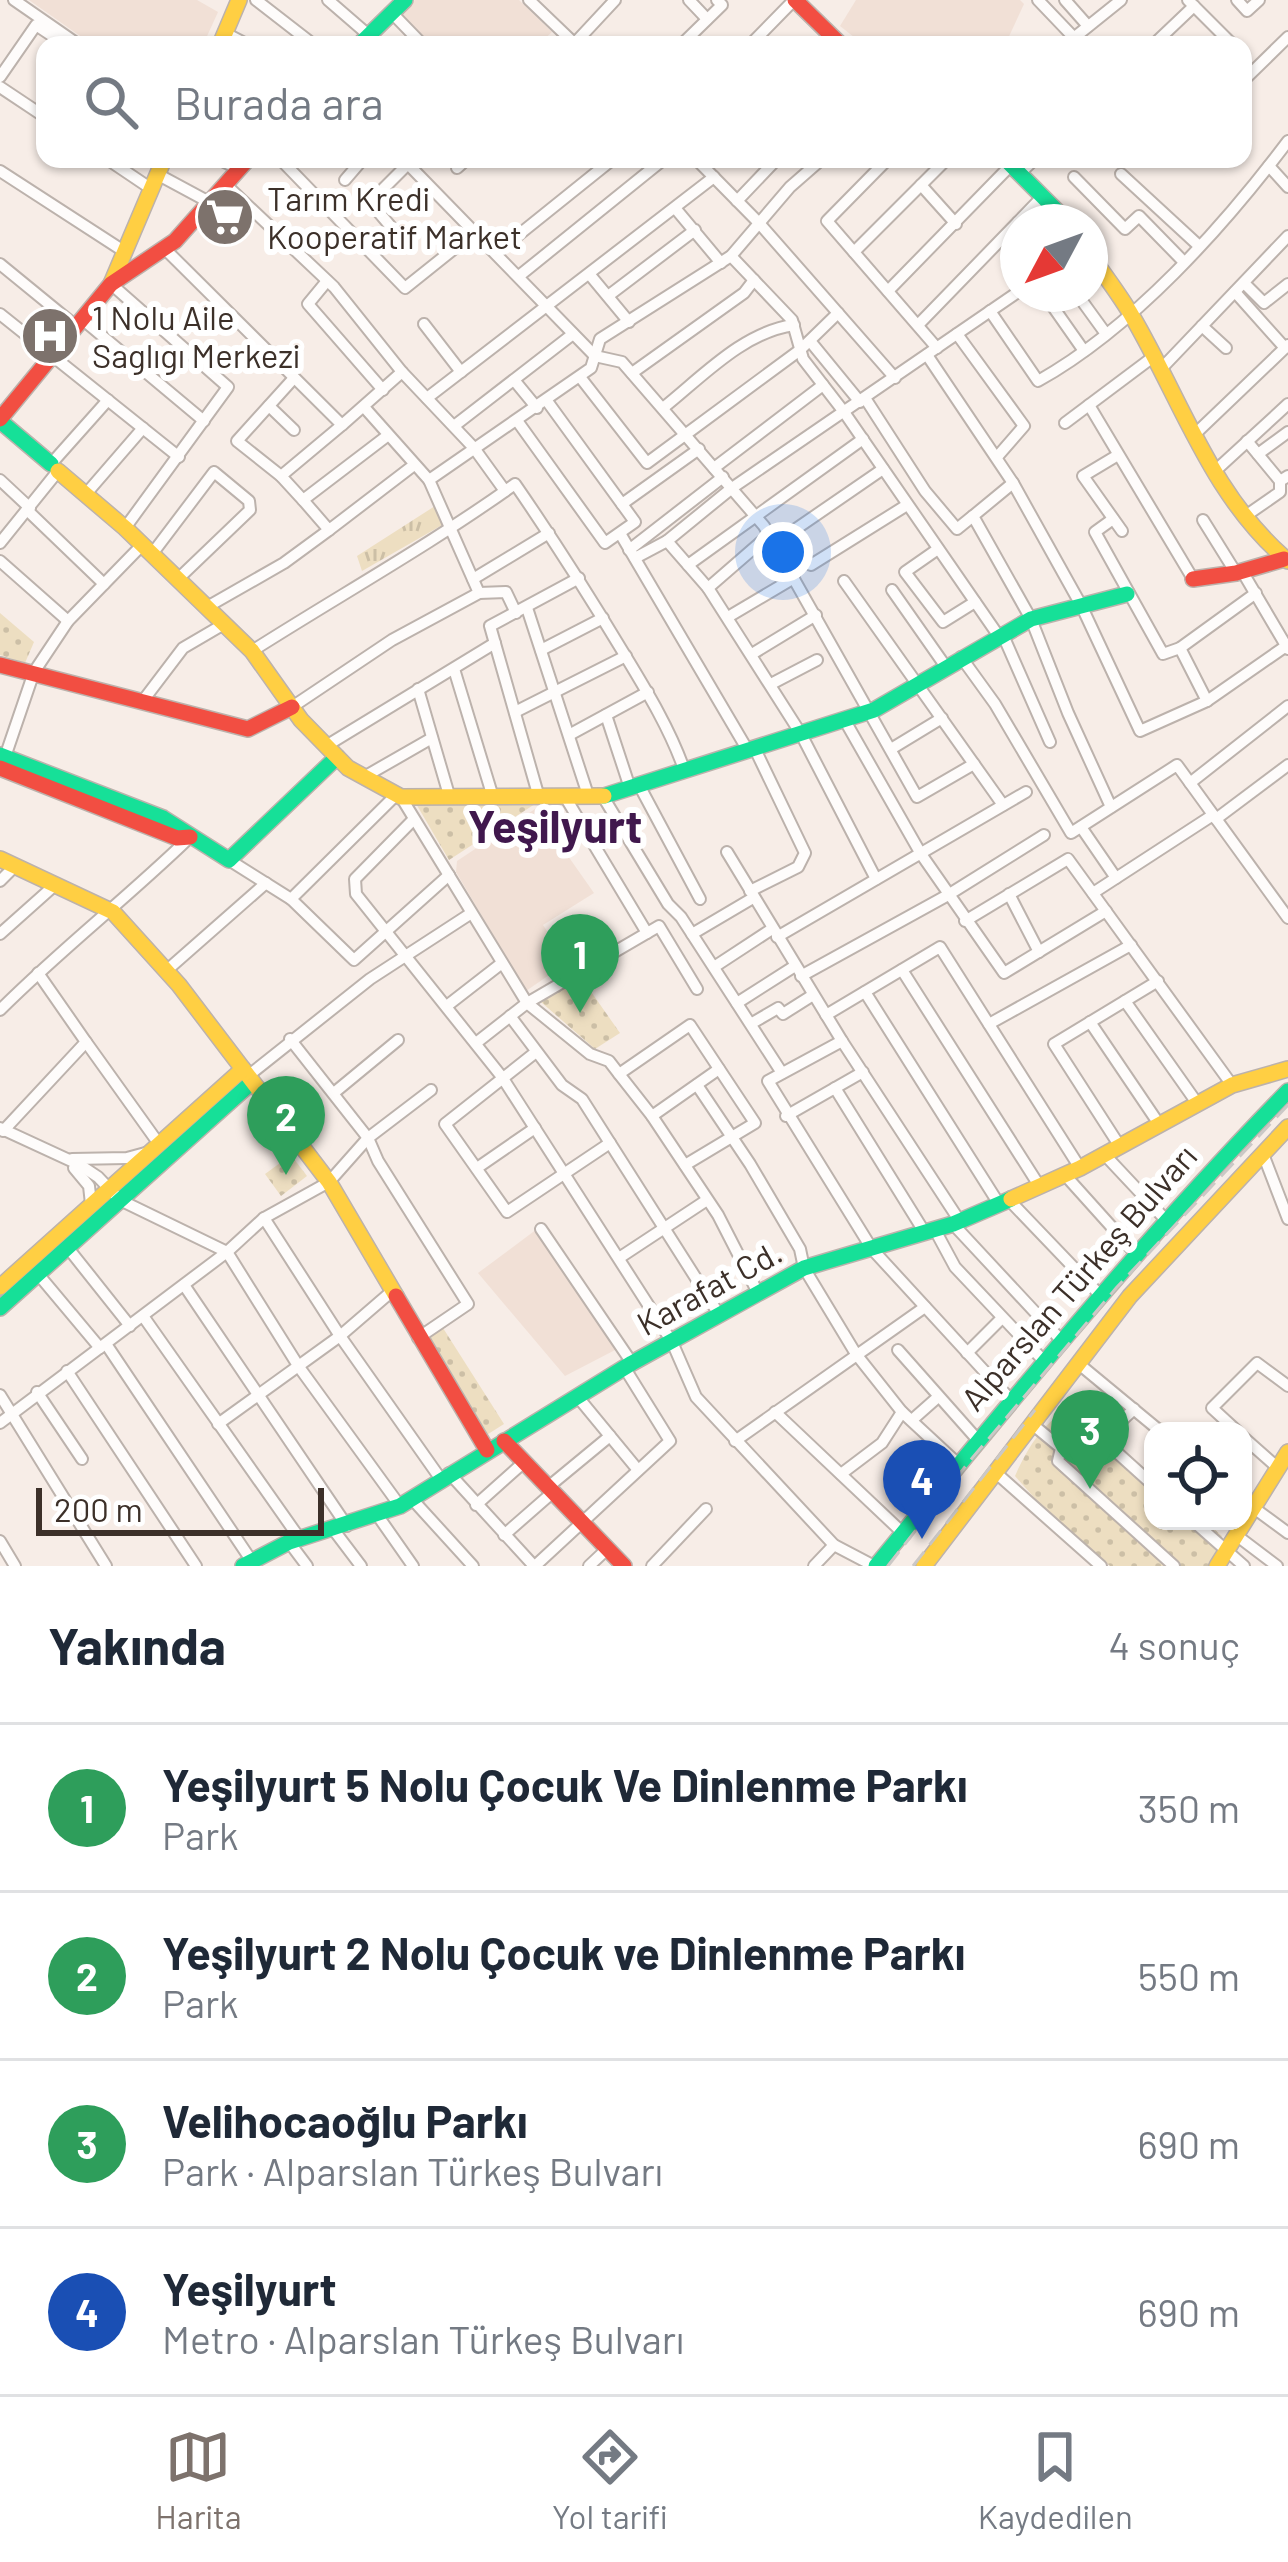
<!DOCTYPE html>
<html lang="tr">
<meta charset="utf-8">
<style>
:root{--surface:#fff;--page:#f2f2f3;--text:#1f2937;--muted:#747a83;--line:#e0e1e3;--accent:#7d726c}
body{margin:0;font-family:Barlow,sans-serif;background:var(--page);color:var(--text)}
.controls{position:absolute;right:36px;bottom:36px;display:grid;overflow:hidden;border-radius:24px;box-shadow:0 3px 9px #0004}
.controls button{width:108px;height:108px;display:grid;place-items:center;padding:0;border:0;border-bottom:3px solid var(--line);background:var(--surface);color:var(--text);font:60px sans-serif}
.compass{position:absolute;left:1000px;top:204px;width:108px;height:108px;border-radius:50%;background:var(--surface);box-shadow:0 3px 9px #0004;rotate:229deg}
.scale{position:absolute;left:36px;bottom:30px;width:288px;box-sizing:border-box;padding-left:12px;border:6px solid #3c3029;border-top:0;font-size:33px;line-height:42px;white-space:nowrap;color:#3c3029;-webkit-text-stroke:9px #fff;paint-order:stroke}
.you{position:absolute;left:783px;top:552px;width:42px;height:42px;margin:-30px;border:9px solid #fff;border-radius:50%;background:#1a73e8;box-shadow:0 0 0 18px #1a73e833}
.badge{display:grid;place-items:center;width:78px;height:78px;border-radius:50%;background:var(--accent);color:#fff;font-size:39px;font-weight:700}
.pin{position:absolute;translate:-50% -99px;filter:drop-shadow(0 3px 6px #0008)}
.pin::after{content:'';position:absolute;top:63px;width:42px;height:36px;background:inherit;clip-path:polygon(0 0,100% 0,50% 100%)}
.list{margin:0;padding:0;list-style:none}
h2{display:flex;justify-content:space-between;align-items:center;height:156px;margin:0;padding:0 48px;font-size:51px}
h2 small{font-size:39px;font-weight:400;color:var(--muted)}
.list li{display:grid;grid-template-columns:78px 1fr auto;gap:36px;align-items:center;box-sizing:border-box;height:168px;padding:0 48px;border-top:3px solid var(--line)}
.list b{display:block;font-size:45px;white-space:nowrap}
.list p{margin:0;font-size:39px;white-space:nowrap;color:var(--muted)}
.list em{font-size:39px;font-style:normal;color:var(--muted)}
.icon{flex:none;width:66px;height:66px;fill:none;stroke:currentColor;stroke-width:2;stroke-linecap:round;stroke-linejoin:round}
.map{position:relative;flex:none;width:1288px;height:1566px;overflow:hidden}
.search{position:absolute;background:var(--surface);box-shadow:0 3px 9px #0004;left:36px;right:36px;top:36px;height:132px;display:flex;align-items:center;gap:30px;box-sizing:border-box;padding:0 42px;border-radius:24px;color:var(--muted);font-size:45px}
.sheet{height:828px;background:var(--surface)}
nav{display:flex;justify-content:space-around;align-items:center;box-sizing:border-box;height:168px;border-top:3px solid var(--line);background:var(--surface);font-size:33px;color:var(--muted)}
nav a{display:grid;justify-items:center;gap:6px}
nav .on{color:var(--accent)}
.map>svg:first-child{display:block}
</style>
<div class="map">
<svg width="1288" height="1566" viewBox="0 0 1288 1566">
<defs>
<pattern id="grass-tufts" width="24" height="20" patternUnits="userSpaceOnUse" patternTransform="scale(3)"><rect width="24" height="20" fill="#eddec1"/><path d="M3 7l-1-3M5 7V3M7 7l1-3M15 17l-1-3M17 17v-4M19 17l1-3" fill="none" stroke="#ccbfa6"/></pattern>
<pattern id="park-dots" width="8" height="8" patternUnits="userSpaceOnUse" patternTransform="scale(3)"><rect width="8" height="8" fill="#eddec1"/><path d="M2 2h.1M6 6h.1" fill="none" stroke="#ccbfa6" stroke-width="1.8" stroke-linecap="round"/></pattern>
</defs>
<rect width="100%" height="100%" fill="#f7ede7"/>
<g fill="#f1e0d6">
<polygon points="29,0 197,0 218,12 203,45 93,45"/>
<polygon points="415,0 519,0 552,32 538,45 432,45 401,14"/>
<polygon points="856,0 1020,0 1024,4 1005,45 864,45 840,26"/>
<polygon points="535,809 594,893 543,925 568,962 526,991 456,872 457,861"/>
<polygon points="537,1229 617,1349 565,1376 478,1273"/>
</g>
<polygon fill="url(#grass-tufts)" points="435,506 444,524 362,571 357,556"/>
<g fill="url(#park-dots)">
<polygon points="0,613 34,642 25,663 0,655"/>
<polygon points="526,798 535,804 449,860 415,802"/>
<polygon points="580,976 620,1033 595,1049 541,1002"/>
<polygon points="291,1155 307,1176 281,1196 265,1174"/>
<polygon points="443,1328 504,1424 485,1436 426,1340"/>
<path d="M1072 1406 1153 1476V1521H1205L1222 1536 1210 1566H1110L1039 1503 1015 1476C1029 1445 1043 1423 1072 1406Z"/>
</g>
<g fill="none" stroke-linecap="round" stroke-linejoin="round">
<defs>
<g id="street">
<polyline points="14,0 79,45"/>
<polyline points="256,0 314,45"/>
<polyline points="328,0 380,45"/>
<polyline points="529,0 576,45"/>
<polyline points="689,0 707,19"/>
<polyline points="1038,0 1081,45"/>
<polyline points="1065,0 1088,26"/>
<polyline points="1188,0 1233,45"/>
<polyline points="1237,0 1247,11 1259,0"/>
<polyline points="392,13 423,45"/>
<polyline points="225,33 248,45"/>
<polyline points="575,43 615,0"/>
<polyline points="681,45 722,5 717,0"/>
<polyline points="750,45 794,0"/>
<polyline points="1065,45 1121,0"/>
<polyline points="1153,45 1194,6"/>
<polyline points="0,77 36,25 66,45"/>
<polyline points="1243,81 1288,37"/>
<polyline points="0,87 45,117"/>
<polyline points="107,159 150,188"/>
<polyline points="218,159 239,169"/>
<polyline points="280,159 405,288 475,232"/>
<polyline points="403,159 595,356 622,362 764,526 917,797 974,764"/>
<polyline points="554,159 558,159"/>
<polyline points="696,159 759,223 895,378"/>
<polyline points="888,159 827,221 937,348"/>
<polyline points="1269,166 1288,187"/>
<polyline points="457,168 467,159"/>
<polyline points="0,171 122,250"/>
<polyline points="1020,173 1035,159"/>
<polyline points="157,174 209,202"/>
<polyline points="1121,174 1198,245"/>
<polyline points="1074,177 1125,229 1139,216 1183,261"/>
<polyline points="345,180 363,159"/>
<polyline points="225,184 334,287 402,372 474,448 505,491"/>
<polyline points="921,185 956,224"/>
<polyline points="737,201 777,159"/>
<polyline points="675,208 721,263"/>
<polyline points="1018,222 1043,196"/>
<polyline points="403,241 370,202 408,164"/>
<polyline points="164,248 342,425 402,372"/>
<polyline points="854,252 947,159"/>
<polyline points="496,253 613,159"/>
<polyline points="731,256 792,320 803,359 844,412 998,635"/>
<polyline points="0,264 77,327"/>
<polyline points="590,275 629,322"/>
<polyline points="519,276 664,159"/>
<polyline points="327,281 308,304 383,390"/>
<polyline points="1244,283 1264,303 1288,284"/>
<polyline points="111,284 228,387 125,528"/>
<polyline points="888,291 1011,165"/>
<polyline points="1235,292 1285,348"/>
<polyline points="1044,294 1084,351"/>
<polyline points="1077,294 1106,334"/>
<polyline points="608,296 695,230"/>
<path d="M990 311 1038 381C1133 328 1223 227 1288 141"/>
<polyline points="0,314 179,457"/>
<polyline points="82,319 204,421"/>
<polyline points="424,324 461,372"/>
<polyline points="918,325 1018,222"/>
<polyline points="1202,326 1226,348"/>
<polyline points="957,334 1024,426 997,457"/>
<polyline points="810,341 860,402"/>
<polyline points="927,355 1013,483 1081,605 1140,731 1207,701 1286,646"/>
<polyline points="1160,370 1288,236"/>
<polyline points="632,373 744,293 754,280"/>
<polyline points="580,377 647,463 800,350 838,313"/>
<polyline points="294,378 237,441 281,476 303,500 387,436"/>
<polyline points="514,380 537,408"/>
<polyline points="427,398 714,177"/>
<polyline points="865,398 925,491 957,529 973,516"/>
<polyline points="1089,405 1193,579"/>
<polyline points="269,406 294,430"/>
<polyline points="364,407 429,480"/>
<path d="M663 408C702 377 743 332 794 325"/>
<polyline points="518,422 605,543 635,522 547,401"/>
<polyline points="1065,423 1153,357"/>
<polyline points="454,426 573,334"/>
<polyline points="1194,435 1288,345"/>
<polyline points="1247,441 1280,481"/>
<polyline points="1258,454 1288,432"/>
<polyline points="1118,455 1083,476 1122,531"/>
<polyline points="714,468 823,385"/>
<polyline points="1215,471 1288,404"/>
<polyline points="281,476 342,425"/>
<polyline points="0,480 30,508"/>
<polyline points="1013,483 973,516 1031,619 1068,713 1111,807"/>
<polyline points="85,495 143,428"/>
<polyline points="303,500 329,530 414,465"/>
<polyline points="622,504 699,449"/>
<polyline points="28,511 104,584"/>
<polyline points="1244,517 1280,492 1280,481 1288,476"/>
<polyline points="1113,519 1095,532 1163,654 1180,648 1256,593"/>
<polyline points="1203,520 1236,573"/>
<polyline points="621,535 747,749"/>
<polyline points="769,535 708,588 801,734 876,879"/>
<polyline points="667,541 732,488 1018,292"/>
<polyline points="0,543 58,471 51,464 108,400"/>
<polyline points="774,544 883,469"/>
<polyline points="938,549 905,572 943,622 975,602"/>
<polyline points="629,550 723,477"/>
<polyline points="152,554 214,472 249,501 250,510 179,578"/>
<polyline points="635,558 667,541 708,588"/>
<polyline points="0,561 68,621"/>
<polyline points="688,565 863,439"/>
<polyline points="811,565 907,505"/>
<polyline points="1242,571 1288,649"/>
<polyline points="473,579 549,533"/>
<polyline points="844,581 1003,805"/>
<polyline points="892,590 946,667"/>
<polyline points="479,593 429,480 591,368 600,339 731,256 790,187 822,159"/>
<polyline points="207,607 284,563 329,530"/>
<polyline points="527,608 588,795"/>
<polyline points="728,617 794,578"/>
<polyline points="1002,633 1050,742"/>
<polyline points="1180,648 1207,701"/>
<polyline points="541,650 603,618"/>
<path d="M252 651C340 595 430 545 515 484 553 539 588 594 623 652 646 690 669 727 684 769"/>
<polyline points="752,654 816,615"/>
<polyline points="961,657 995,704 1071,833 1177,765 1288,918"/>
<polyline points="454,669 492,794"/>
<polyline points="771,684 817,660"/>
<polyline points="418,689 449,795"/>
<polyline points="142,702 183,648 224,624"/>
<polyline points="292,707 392,640 479,593 506,592 516,613"/>
<polyline points="515,712 626,656"/>
<polyline points="606,715 630,788"/>
<polyline points="844,719 921,854 1004,973 1106,911"/>
<polyline points="569,735 648,692"/>
<polyline points="326,746 495,643"/>
<polyline points="891,749 942,718"/>
<polyline points="5,757 34,672 68,621 142,545"/>
<polyline points="364,777 432,738"/>
<polyline points="1190,783 1288,706"/>
<polyline points="639,785 700,899"/>
<polyline points="538,794 490,626 579,578"/>
<polyline points="564,795 647,933"/>
<polyline points="602,795 668,904 681,917 782,1073"/>
<polyline points="401,797 527,1003 590,1054 609,1061 619,1074 652,1116 718,1215 757,1291"/>
<polyline points="1216,819 1288,765"/>
<polyline points="413,820 355,879 356,894 502,1077 672,1342 696,1397 834,1545 874,1566"/>
<polyline points="1081,827 1116,878"/>
<polyline points="727,852 842,1041 959,1220"/>
<polyline points="229,860 291,899 397,794"/>
<polyline points="0,881 15,866"/>
<polyline points="750,891 798,867 805,853 754,747"/>
<polyline points="1093,893 1213,815"/>
<polyline points="1009,894 1039,952"/>
<polyline points="291,899 354,960 449,875"/>
<polyline points="965,921 1068,859 1232,1085"/>
<polyline points="0,934 56,884"/>
<polyline points="692,934 753,898"/>
<polyline points="777,937 1026,792"/>
<polyline points="714,967 772,929"/>
<polyline points="902,970 1040,1187"/>
<polyline points="166,971 266,883"/>
<polyline points="801,976 948,895 1044,835"/>
<polyline points="865,992 999,1204"/>
<polyline points="1125,1001 1197,1103"/>
<polyline points="737,1003 795,966"/>
<polyline points="448,1005 502,963"/>
<path d="M0 1010C60 950 127 898 188 839"/>
<polyline points="826,1015 940,947 1080,1168"/>
<polyline points="510,1016 562,1085 582,1099 720,1316"/>
<polyline points="754,1022 778,1008 783,1014 813,995"/>
<polyline points="1090,1022 1159,1124"/>
<polyline points="989,1024 1131,945"/>
<polyline points="290,1039 368,1138 378,1161 468,1304 418,1338"/>
<polyline points="842,1041 768,1081 872,1249 1009,1398"/>
<polyline points="86,1042 159,1144"/>
<polyline points="476,1043 527,1003 659,926 697,989"/>
<polyline points="536,1052 445,1124 507,1212 610,1143"/>
<polyline points="619,1074 690,1025 755,1123 685,1165"/>
<polyline points="248,1076 370,979 470,914"/>
<polyline points="697,1085 750,1164 800,1249 804,1268 856,1354 902,1412 957,1463"/>
<polyline points="835,1088 925,1233"/>
<polyline points="335,1092 398,1040"/>
<polyline points="652,1116 719,1069"/>
<polyline points="786,1116 863,1072"/>
<polyline points="0,1128 80,1165 98,1177 120,1200 227,1252 299,1367 400,1506"/>
<polyline points="3,1131 86,1042 38,973"/>
<polyline points="1119,1145 1054,1044 1158,981"/>
<polyline points="1104,1154 1165,1219"/>
<polyline points="1263,1154 1288,1219"/>
<polyline points="72,1159 127,1158 149,1152"/>
<polyline points="74,1168 89,1186 91,1204"/>
<polyline points="477,1168 535,1128"/>
<polyline points="1065,1175 1136,1254"/>
<polyline points="1009,1200 1099,1294"/>
<polyline points="264,1218 340,1336 440,1478"/>
<polyline points="953,1224 1060,1339"/>
<polyline points="541,1229 632,1363"/>
<polyline points="935,1230 955,1267 1042,1359"/>
<polyline points="68,1248 130,1326"/>
<polyline points="619,1258 707,1200"/>
<polyline points="38,1274 100,1348"/>
<polyline points="184,1285 347,1526"/>
<polyline points="143,1316 300,1539"/>
<polyline points="106,1344 251,1560"/>
<polyline points="898,1350 976,1438"/>
<polyline points="967,1353 1002,1318"/>
<polyline points="1079,1364 1160,1431"/>
<polyline points="67,1371 196,1566"/>
<polyline points="37,1392 82,1459"/>
<polyline points="0,1395 106,1566"/>
<polyline points="577,1396 638,1470"/>
<polyline points="1134,1409 1102,1439 1153,1485"/>
<polyline points="775,1412 905,1535"/>
<polyline points="912,1420 938,1397"/>
<polyline points="0,1423 227,1252 264,1218 329,1182 368,1138 431,1090"/>
<polyline points="218,1424 340,1336 391,1292"/>
<polyline points="1032,1424 1061,1448 1058,1461 1174,1566"/>
<polyline points="1237,1431 1212,1408 1257,1363 1288,1386"/>
<polyline points="1243,1437 1278,1468"/>
<polyline points="735,1441 925,1307"/>
<polyline points="995,1472 1101,1566"/>
<polyline points="449,1473 534,1566"/>
<polyline points="841,1474 882,1443 902,1412"/>
<polyline points="547,1488 610,1436"/>
<polyline points="412,1499 473,1566"/>
<polyline points="1243,1500 1288,1533"/>
<polyline points="476,1505 523,1463"/>
<polyline points="378,1516 413,1566"/>
<polyline points="1193,1521 1244,1566"/>
<polyline points="333,1529 361,1566"/>
<polyline points="504,1535 552,1493"/>
<polyline points="1236,1535 1277,1566"/>
<polyline points="0,1541 15,1566"/>
<polyline points="289,1542 307,1566"/>
<polyline points="535,1566 670,1441 624,1367"/>
<polyline points="589,1566 606,1550"/>
<polyline points="652,1566 706,1509"/>
<polyline points="814,1566 834,1545"/>
</g>
<g id="fast">
<polyline points="359,45 405,0"/>
<polyline points="1005,159 1068,222"/>
<polyline points="0,421 51,464"/>
<polyline points="0,755 163,818 229,860 337,757"/>
<polyline points="604,796 874,710 1031,619 1127,594"/>
<polyline points="0,1308 252,1082"/>
<polyline points="243,1566 289,1542 400,1506 632,1363 804,1268 953,1224 1011,1199"/>
<path d="M876 1566C1009 1403 1141 1242 1288 1091"/>
</g>
<g id="slow">
<polyline points="220,45 239,0"/>
<path d="M1090 254C1104 275 1120 295 1132 316 1182 401 1211 496 1288 561"/>
<polyline points="111,284 164,159"/>
<polyline points="58,471 125,528 252,651 301,720 348,768 401,797 604,796"/>
<polyline points="0,859 113,912 179,985 329,1182 396,1296"/>
<polyline points="1011,1199 1080,1168 1232,1085 1288,1069"/>
<polyline points="0,1287 243,1069"/>
<polyline points="924,1566 1130,1296 1288,1127"/>
<polyline points="1217,1566 1288,1452"/>
</g>
<g id="jam">
<polyline points="795,0 841,45"/>
<polyline points="0,419 111,284 175,241 248,159"/>
<polyline points="1193,579 1236,573 1284,559"/>
<polyline points="0,665 248,729 292,707"/>
<polyline points="0,768 177,838 190,837"/>
<polyline points="396,1296 487,1450"/>
<polyline points="504,1441 624,1566"/>
</g>
</defs>
<use href="#street" stroke="#bcb2ac" stroke-width="14"/>
<use href="#fast" stroke="#bcb2ac" stroke-width="18"/>
<use href="#slow" stroke="#bcb2ac" stroke-width="18"/>
<use href="#jam" stroke="#bcb2ac" stroke-width="18"/>
<use href="#street" stroke="#fefcfb" stroke-width="10"/>
<use href="#fast" stroke="#16e098" stroke-width="15"/>
<use href="#slow" stroke="#ffcf43" stroke-width="15"/>
<use href="#jam" stroke="#f24e42" stroke-width="15"/>
<g stroke="#cbc8c6" stroke-width="3" stroke-dasharray="18 9" stroke-linecap="butt">
<polyline points="888,1566 968,1463 1117,1287 1288,1105"/>
<polyline points="913,1566 1035,1410"/>
</g>
</g>
<defs>
<symbol id="supermarket-disc" viewBox="-11 -11 22 22"><circle r="9.5" fill="#7d726c" stroke="#fff"/><path d="M-6-5.5h2.5l.6 2H6L4.5 2H-2.5L-4.4-4H-6ZM-1.5 3.2a1.3 1.3 0 1 0 .1 0ZM3 3.2a1.3 1.3 0 1 0 .1 0Z" fill="#fff"/></symbol>
<symbol id="hospital-disc" viewBox="-11 -11 22 22"><circle r="9.5" fill="#7d726c" stroke="#fff"/><path d="M-5-5h3v3.5h4V-5h3V5h-3V1.5h-4V5h-3Z" fill="#fff"/></symbol>
</defs>
<g fill-rule="evenodd">
<use href="#supermarket-disc" x="192" y="184" width="66" height="66"/>
<use href="#hospital-disc" x="17" y="303" width="66" height="66"/>
</g>
<g text-anchor="middle" dominant-baseline="central" stroke-width="12" stroke-linejoin="round" paint-order="stroke">
<g font-size="33" fill="#3c3029" stroke="#fff" text-anchor="start">
<text x="267" y="198">Tarım Kredi<tspan x="267" dy="38">Kooperatif Market</tspan></text>
<text x="92" y="317">1 Nolu Aile<tspan x="92" dy="38">Saglıgı Merkezi</tspan></text>
</g>
<g font-size="33" fill="#3c3029" stroke="#fff">
<text transform="translate(1078 1277) rotate(-49)">Alparslan Türkeş Bulvarı</text>
<text transform="translate(709 1287) rotate(-29)">Karafat Cd.</text>
</g>
<g font-size="45" font-weight="bold" fill="#40184d" stroke="#fff">
<text x="555" y="825">Yeşilyurt</text>
</g>
</g>
</svg>
<div class="controls">
<button><svg class="icon" aria-label="locate" viewBox="0 0 24 24"><circle cx="12" cy="12" r="6"/><path d="M12 2v4M12 18v4M2 12h4M18 12h4"/></svg></button>
</div>
<svg class="compass" viewBox="-18 -18 36 36"><path d="M0-13l5 13h-10z" fill="#e53935"/><path d="M0 13l5-13h-10z" fill="#747a83"/></svg>
<div class="scale">200 m</div>
<div class="you"></div>
<div class="pin badge" style="left:580px;top:1013px;background:#2e9e5b">1</div>
<div class="pin badge" style="left:286px;top:1175px;background:#2e9e5b">2</div>
<div class="pin badge" style="left:1090px;top:1489px;background:#2e9e5b">3</div>
<div class="pin badge" style="left:922px;top:1539px;background:#1a4fb4">4</div>
<div class="search"><svg class="icon" aria-label="search" viewBox="0 0 24 24"><circle cx="10" cy="10" r="6"/><path d="M15 15l6 6"/></svg>Burada ara</div>
</div>
<section class="sheet">
<h2>Yakında<small>4 sonuç</small></h2>
<ul class="list">
<li><span class="badge" style="background:#2e9e5b">1</span><div><b>Yeşilyurt 5 Nolu Çocuk Ve Dinlenme Parkı</b><p>Park</p></div><em>350 m</em></li>
<li><span class="badge" style="background:#2e9e5b">2</span><div><b>Yeşilyurt 2 Nolu Çocuk ve Dinlenme Parkı</b><p>Park</p></div><em>550 m</em></li>
<li><span class="badge" style="background:#2e9e5b">3</span><div><b>Velihocaoğlu Parkı</b><p>Park · Alparslan Türkeş Bulvarı</p></div><em>690 m</em></li>
<li><span class="badge" style="background:#1a4fb4">4</span><div><b>Yeşilyurt</b><p>Metro · Alparslan Türkeş Bulvarı</p></div><em>690 m</em></li>
</ul>
</section>
<nav>
<a class="on"><svg class="icon" aria-label="map" viewBox="0 0 24 24"><path d="M3 6l6-2 6 2 6-2v14l-6 2-6-2-6 2zM9 4v14M15 6v14"/></svg>Harita</a>
<a><svg class="icon" aria-label="directions" viewBox="0 0 24 24"><path d="M12 3l9 9-9 9-9-9zM9 14v-3h6M13 9l2 2-2 2"/></svg>Yol tarifi</a>
<a><svg class="icon" aria-label="saved" viewBox="0 0 24 24"><path d="M7 4h10v16l-5-4-5 4z"/></svg>Kaydedilen</a>
</nav>
